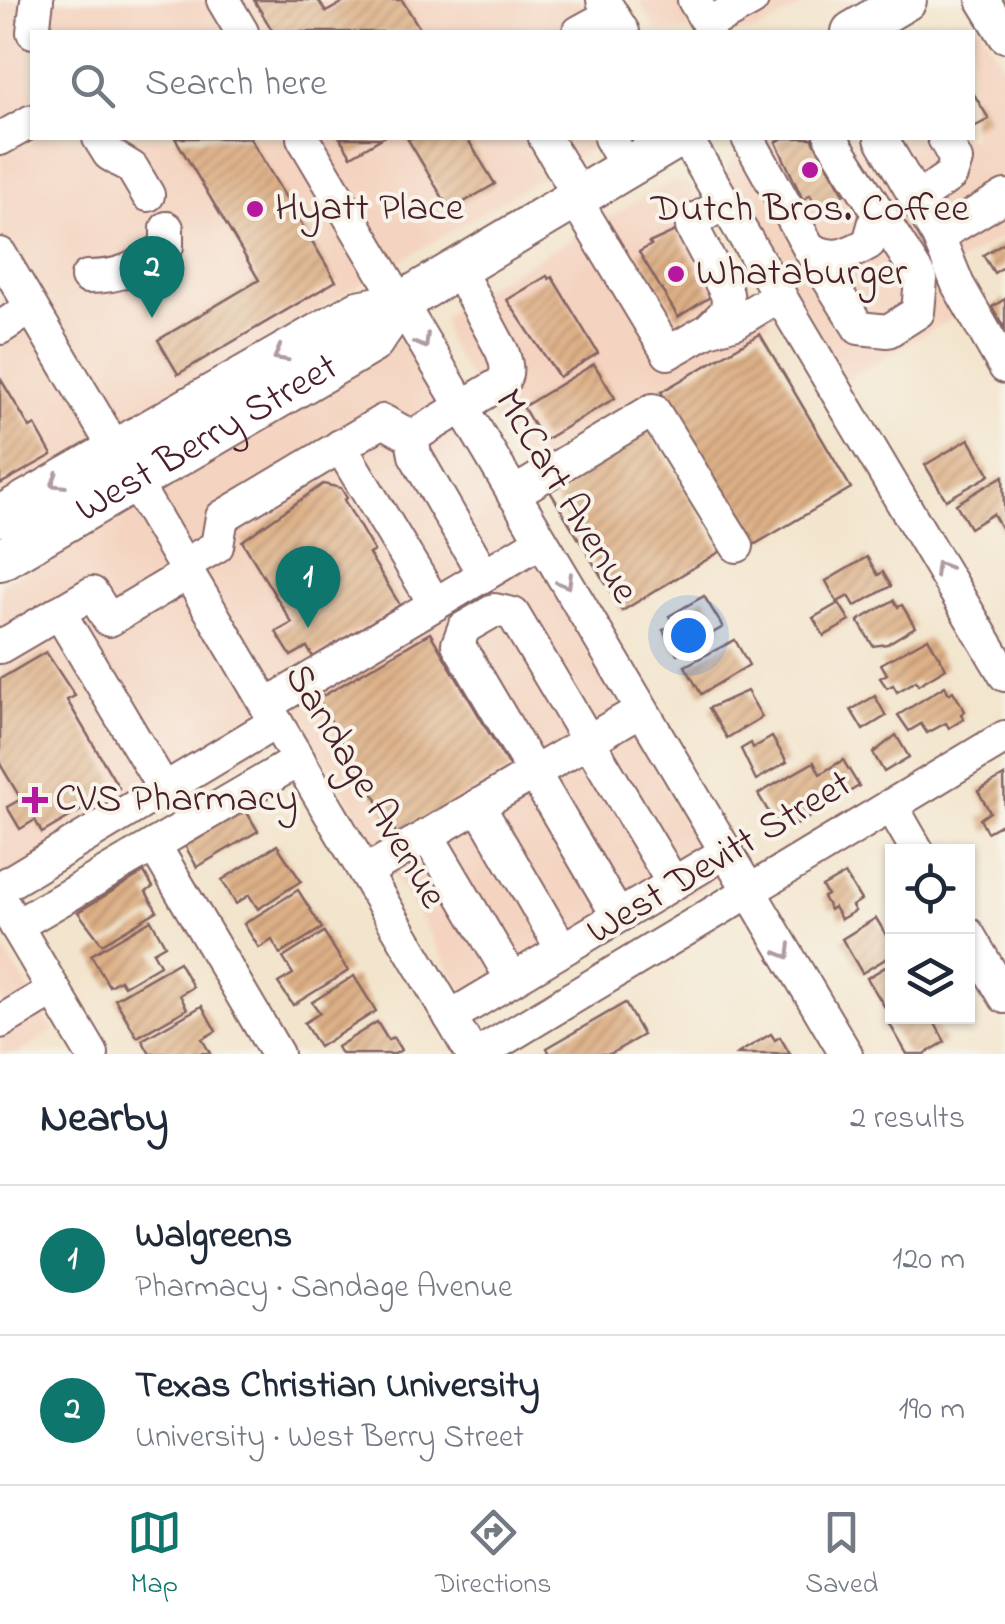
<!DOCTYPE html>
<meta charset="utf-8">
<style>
:root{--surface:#fff;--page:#f6f6f7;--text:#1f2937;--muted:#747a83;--line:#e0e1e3;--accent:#0f766e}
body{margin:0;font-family:"Indie Flower",sans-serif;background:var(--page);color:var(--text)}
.controls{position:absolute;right:30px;bottom:30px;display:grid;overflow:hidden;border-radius:0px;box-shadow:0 2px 8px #0004}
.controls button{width:90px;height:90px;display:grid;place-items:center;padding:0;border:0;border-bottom:2px solid var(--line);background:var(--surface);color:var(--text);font:50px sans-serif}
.you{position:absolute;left:688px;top:635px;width:35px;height:35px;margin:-25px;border:8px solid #fff;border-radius:50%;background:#1a73e8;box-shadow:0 0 0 15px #1a73e833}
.badge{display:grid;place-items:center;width:65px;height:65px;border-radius:50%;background:var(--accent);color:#fff;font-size:32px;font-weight:700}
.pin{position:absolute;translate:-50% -82px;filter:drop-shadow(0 2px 5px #0008)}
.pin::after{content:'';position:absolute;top:52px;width:35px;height:30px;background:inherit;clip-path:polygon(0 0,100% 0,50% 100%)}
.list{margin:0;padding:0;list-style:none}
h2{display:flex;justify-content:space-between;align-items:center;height:130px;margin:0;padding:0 40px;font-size:42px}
h2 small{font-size:32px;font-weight:400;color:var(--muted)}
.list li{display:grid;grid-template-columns:65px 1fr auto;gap:30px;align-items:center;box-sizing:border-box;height:150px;padding:0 40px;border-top:2px solid var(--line)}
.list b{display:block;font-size:38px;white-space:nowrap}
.list p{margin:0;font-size:32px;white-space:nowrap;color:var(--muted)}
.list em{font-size:32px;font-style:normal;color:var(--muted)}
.icon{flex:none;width:55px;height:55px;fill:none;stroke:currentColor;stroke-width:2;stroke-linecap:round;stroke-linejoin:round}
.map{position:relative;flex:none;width:1005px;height:1054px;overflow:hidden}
.search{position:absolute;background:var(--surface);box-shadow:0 2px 8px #0004;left:30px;right:30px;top:30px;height:110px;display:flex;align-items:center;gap:25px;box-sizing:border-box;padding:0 35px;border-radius:0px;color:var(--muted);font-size:38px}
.sheet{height:430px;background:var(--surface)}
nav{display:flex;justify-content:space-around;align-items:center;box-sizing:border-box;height:140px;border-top:2px solid var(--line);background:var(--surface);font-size:28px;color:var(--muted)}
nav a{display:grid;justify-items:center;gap:5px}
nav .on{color:var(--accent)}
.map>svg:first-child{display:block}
</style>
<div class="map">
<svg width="1005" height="1054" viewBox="0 0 1005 1054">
<defs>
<pattern id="building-hatch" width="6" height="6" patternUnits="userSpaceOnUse" patternTransform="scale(2.5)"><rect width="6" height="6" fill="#deb187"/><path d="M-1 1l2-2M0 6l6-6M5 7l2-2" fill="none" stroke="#b68f6f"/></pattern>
</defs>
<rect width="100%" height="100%" fill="#f7f3e8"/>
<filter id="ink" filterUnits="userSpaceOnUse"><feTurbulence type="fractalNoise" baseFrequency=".01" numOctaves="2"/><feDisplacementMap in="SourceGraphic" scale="20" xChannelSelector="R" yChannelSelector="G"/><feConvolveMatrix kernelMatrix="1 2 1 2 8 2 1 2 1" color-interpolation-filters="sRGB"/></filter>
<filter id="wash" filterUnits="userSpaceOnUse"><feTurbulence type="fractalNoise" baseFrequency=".0048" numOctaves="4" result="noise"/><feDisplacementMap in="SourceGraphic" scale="40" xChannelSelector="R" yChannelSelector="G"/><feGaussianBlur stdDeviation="2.25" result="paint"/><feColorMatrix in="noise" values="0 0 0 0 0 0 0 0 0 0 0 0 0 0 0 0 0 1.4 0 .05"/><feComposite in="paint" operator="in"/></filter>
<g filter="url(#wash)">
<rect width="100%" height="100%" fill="#f3e5cd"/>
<g fill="#f4d3c0">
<polygon points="0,0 582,0 601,32 32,32 32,138 608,138 0,498"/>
<polygon points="639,0 812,0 757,32 658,32"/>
<polygon points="961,20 980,26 1005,69 1005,235 954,265 977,304 845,380 725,173 734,156 765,138 972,138 972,32 941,32"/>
<polygon points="671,182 687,183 771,322 523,470 446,339 443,319 458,303"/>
<polygon points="407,333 718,880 479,1017 306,729 268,747 0,910 0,586"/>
<polygon points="0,943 54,1031 17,1054 0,1054"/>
</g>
<g id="blocks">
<g fill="url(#building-hatch)">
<polygon points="254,0 318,0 326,12 347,0 402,0 422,32 273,32"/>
<polygon points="972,91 989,119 972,128"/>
<polygon points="175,138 250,138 336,281 178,374 158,340 259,280"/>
<polygon points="340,138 382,138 351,156"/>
<polygon points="407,138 467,138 495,184 450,210"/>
<polygon points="783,138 812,138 844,194 818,208 810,195 803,200 776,142"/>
<polygon points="675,231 713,295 678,317 639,252 651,245 649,243"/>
<polygon points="1005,242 1005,266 994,273 983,255"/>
<polygon points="547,276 549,279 552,277 598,353 559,377 507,300"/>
<polygon points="1005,299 1005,329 992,307"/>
<polygon points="760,334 851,488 752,546 661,392"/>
<polygon points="594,364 615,398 543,441 523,407"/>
<polygon points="0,378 30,428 35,425 52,455 0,484"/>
<polygon points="647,428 721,551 622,611 548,488"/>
<polygon points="969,439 990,475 946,500 925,465"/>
<polygon points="1003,476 1005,535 993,514 970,528 956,504"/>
<polygon points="323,484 341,488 347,498 344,500 374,551 369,554 400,605 313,657 307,647 291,656 276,632 292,623 242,541"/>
<polygon points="867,557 878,575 883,572 891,586 855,606 849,596 837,602 826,581"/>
<polygon points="704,596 723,627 677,654 663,630 673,624 669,616"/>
<polygon points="894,600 898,607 902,605 915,627 887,644 873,646 858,621"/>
<polygon points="839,603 850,621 824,636 813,618"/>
<polygon points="430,633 510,768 397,835 318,699"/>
<polygon points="928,638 946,668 918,685 916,681 897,692 893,685 887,688 880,678 887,674 881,664"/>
<polygon points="735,640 749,665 701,694 685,666"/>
<polygon points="46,652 75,696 67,700 119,788 42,833 35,820 20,829 7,807 21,799 0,764 0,679"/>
<polygon points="945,686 949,694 953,691 965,711 961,714 964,719 949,728 946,723 927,733 921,724 909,731 898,715"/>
<polygon points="747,691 762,717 727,738 709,708"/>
<polygon points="875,696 886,716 863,730 851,710"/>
<polygon points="896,735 909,757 884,772 873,753"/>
<polygon points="772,737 787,762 756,780 741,749 751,743 753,748"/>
<polygon points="843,760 859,786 825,806 818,796 814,798 822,810 789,829 782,817 774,821 758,794 814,762 820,774"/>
<polygon points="1004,776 1005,822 987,832 980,819 990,812 978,791"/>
<polygon points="242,804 258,831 197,867 184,844"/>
<polygon points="277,845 301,881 258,909 249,895 236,904 222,880"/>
<polygon points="144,872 153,887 146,892 157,911 102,944 78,912"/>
<polygon points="845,874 861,900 852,906 855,911 841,919 834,907 830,910 823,897 827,895 822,887"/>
<polygon points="298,890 322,928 280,954 272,940 259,948 244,924"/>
<polygon points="876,918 892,945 892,955 862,973 842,939"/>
<polygon points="151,920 165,945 153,952 160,965 124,986 120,980 109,986 91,955"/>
<polygon points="324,932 348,971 293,1005 278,983 293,974 283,958"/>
<polygon points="179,962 193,987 180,995 187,1009 137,1037 115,999"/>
<polygon points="892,963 892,1012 889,1014 867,978"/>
<polygon points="354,976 376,1011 319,1047 304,1023 320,1013 312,1002"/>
<polygon points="625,1003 643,1035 610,1054 550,1054 547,1048"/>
<polygon points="202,1006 216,1031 202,1039 210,1053 150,1054 142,1040"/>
<polygon points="900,1016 931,1016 945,1042 924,1054 907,1054 889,1023"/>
<polygon points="377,1022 388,1040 393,1037 401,1050 395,1054 341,1054 337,1047"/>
<polygon points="771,1034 775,1040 780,1037 790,1054 737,1054"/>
</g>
</g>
</g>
<g filter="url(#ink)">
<use href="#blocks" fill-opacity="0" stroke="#856464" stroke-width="2.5"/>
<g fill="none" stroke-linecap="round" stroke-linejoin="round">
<defs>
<g id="minor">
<polyline points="223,0 242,32"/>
<polyline points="603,0 623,32"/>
<polyline points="694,0 708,24 752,0"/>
<polyline points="983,0 1005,36"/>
<polyline points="33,32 37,0"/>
<polyline points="579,32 612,14"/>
<polyline points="99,138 109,154 132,168 148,195"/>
<polyline points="303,138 846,1054"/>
<polyline points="545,138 579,196"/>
<polyline points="610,138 627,167"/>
<polyline points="686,138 1005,675"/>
<polyline points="748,138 809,248 859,328 888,331 918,312 921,279 831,138"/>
<polyline points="881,138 938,236 1005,196"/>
<polyline points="0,139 32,121"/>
<polyline points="575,199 668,353 708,330 726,312 728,302 727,294 692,227 695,220 725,203"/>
<polyline points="917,199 951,175 956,160 944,138"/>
<polyline points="938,236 958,285 1005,367"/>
<path d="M809 248C832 262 848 255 869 243L878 211"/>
<polyline points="0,254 472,1054"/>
<path d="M87 277C125 277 137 267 167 246V228"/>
<polyline points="0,328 31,308"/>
<polyline points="708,330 736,322 780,295"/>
<path d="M412 437 503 382C509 371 506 362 502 351L458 269"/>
<polyline points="412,437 415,455 484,575"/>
<polyline points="340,446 435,604"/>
<polyline points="513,494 653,410 737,546"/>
<polyline points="184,565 217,546 222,517 383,421 412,437"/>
<polyline points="59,612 164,789"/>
<polyline points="0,647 92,593 109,620 188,573"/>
<polyline points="266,705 541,541"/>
<polyline points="478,805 562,949"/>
<polyline points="891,805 918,852"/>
<polyline points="427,835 512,979"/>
<polyline points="154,845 277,1054"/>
<polyline points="365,872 641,710"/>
<polyline points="0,888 276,722"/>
<polyline points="5,907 92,1054"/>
<polyline points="618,916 458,644 464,628 495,610 513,614 673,883"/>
<polyline points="16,926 299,760"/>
<polyline points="968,934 1005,997"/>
<polyline points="450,1017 726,852"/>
<polyline points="0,1022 54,990"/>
<polyline points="479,1054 1005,737"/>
</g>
<g id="major">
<polyline points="852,32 906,0"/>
<polyline points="0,516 358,311 400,303 677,138"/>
<path id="s1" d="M0 560 372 343 400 303"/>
</g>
</defs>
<use href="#minor" stroke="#856464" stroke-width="36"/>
<use href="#major" stroke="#856464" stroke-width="44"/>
<use href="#minor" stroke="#fff" stroke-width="32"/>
<use href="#major" stroke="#fff" stroke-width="40"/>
</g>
<defs><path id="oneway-chevron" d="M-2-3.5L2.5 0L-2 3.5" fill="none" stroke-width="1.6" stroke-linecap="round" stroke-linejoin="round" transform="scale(2.5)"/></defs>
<g stroke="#ae9aa0">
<use href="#oneway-chevron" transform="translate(423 342) rotate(59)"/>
<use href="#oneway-chevron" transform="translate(280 355) rotate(151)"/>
<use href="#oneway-chevron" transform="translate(57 482) rotate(149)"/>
<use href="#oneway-chevron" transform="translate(941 568) rotate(-121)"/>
<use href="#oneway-chevron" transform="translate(566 582) rotate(59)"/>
<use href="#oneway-chevron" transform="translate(785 952) rotate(59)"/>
</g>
</g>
<g fill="#b5179e" stroke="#f7f3e8" stroke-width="4">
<circle cx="810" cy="170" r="10"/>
<circle cx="255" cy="209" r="10"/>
<circle cx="676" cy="274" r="10"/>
<path d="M30 785h10v10h10v10h-10v10h-10v-10h-10v-10h10z"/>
</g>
<g text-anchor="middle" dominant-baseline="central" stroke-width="8" stroke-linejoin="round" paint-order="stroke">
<g font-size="40" fill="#4a1f2b" stroke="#f7f3e8" text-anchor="start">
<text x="275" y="209">Hyatt Place</text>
<text x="810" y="210" text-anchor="middle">Dutch Bros. Coffee</text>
<text x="696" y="274">Whataburger</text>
<text x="55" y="800">CVS Pharmacy</text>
</g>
<g font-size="40" fill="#4a1f2b" stroke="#f7f3e8">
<text stroke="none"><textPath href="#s1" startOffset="240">West Berry Street</textPath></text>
<text transform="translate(565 497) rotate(59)">McCart Avenue</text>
<text transform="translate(364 787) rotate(59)">Sandage Avenue</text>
<text transform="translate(720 859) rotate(-31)">West Devitt Street</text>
</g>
</g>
</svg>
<div class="controls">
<button><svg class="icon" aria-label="locate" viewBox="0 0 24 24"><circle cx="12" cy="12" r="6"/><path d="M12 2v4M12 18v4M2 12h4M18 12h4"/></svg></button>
<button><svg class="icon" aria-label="layers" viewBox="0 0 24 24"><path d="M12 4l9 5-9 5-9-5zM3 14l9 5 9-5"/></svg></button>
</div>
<div class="you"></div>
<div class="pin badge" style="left:308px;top:628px">1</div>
<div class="pin badge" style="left:152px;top:318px">2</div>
<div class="search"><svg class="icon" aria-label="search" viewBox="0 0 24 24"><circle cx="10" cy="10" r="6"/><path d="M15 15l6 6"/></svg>Search here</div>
</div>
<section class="sheet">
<h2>Nearby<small>2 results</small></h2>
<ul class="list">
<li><span class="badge">1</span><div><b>Walgreens</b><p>Pharmacy · Sandage Avenue</p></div><em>120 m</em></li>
<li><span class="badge">2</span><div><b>Texas Christian University</b><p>University · West Berry Street</p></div><em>190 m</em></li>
</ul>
</section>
<nav>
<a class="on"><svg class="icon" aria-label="map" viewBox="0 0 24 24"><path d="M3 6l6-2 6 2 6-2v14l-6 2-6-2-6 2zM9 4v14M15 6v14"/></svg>Map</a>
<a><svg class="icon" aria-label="directions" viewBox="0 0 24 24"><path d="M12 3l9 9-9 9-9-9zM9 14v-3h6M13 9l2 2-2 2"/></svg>Directions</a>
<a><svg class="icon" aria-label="saved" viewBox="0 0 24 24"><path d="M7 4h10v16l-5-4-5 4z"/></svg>Saved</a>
</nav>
